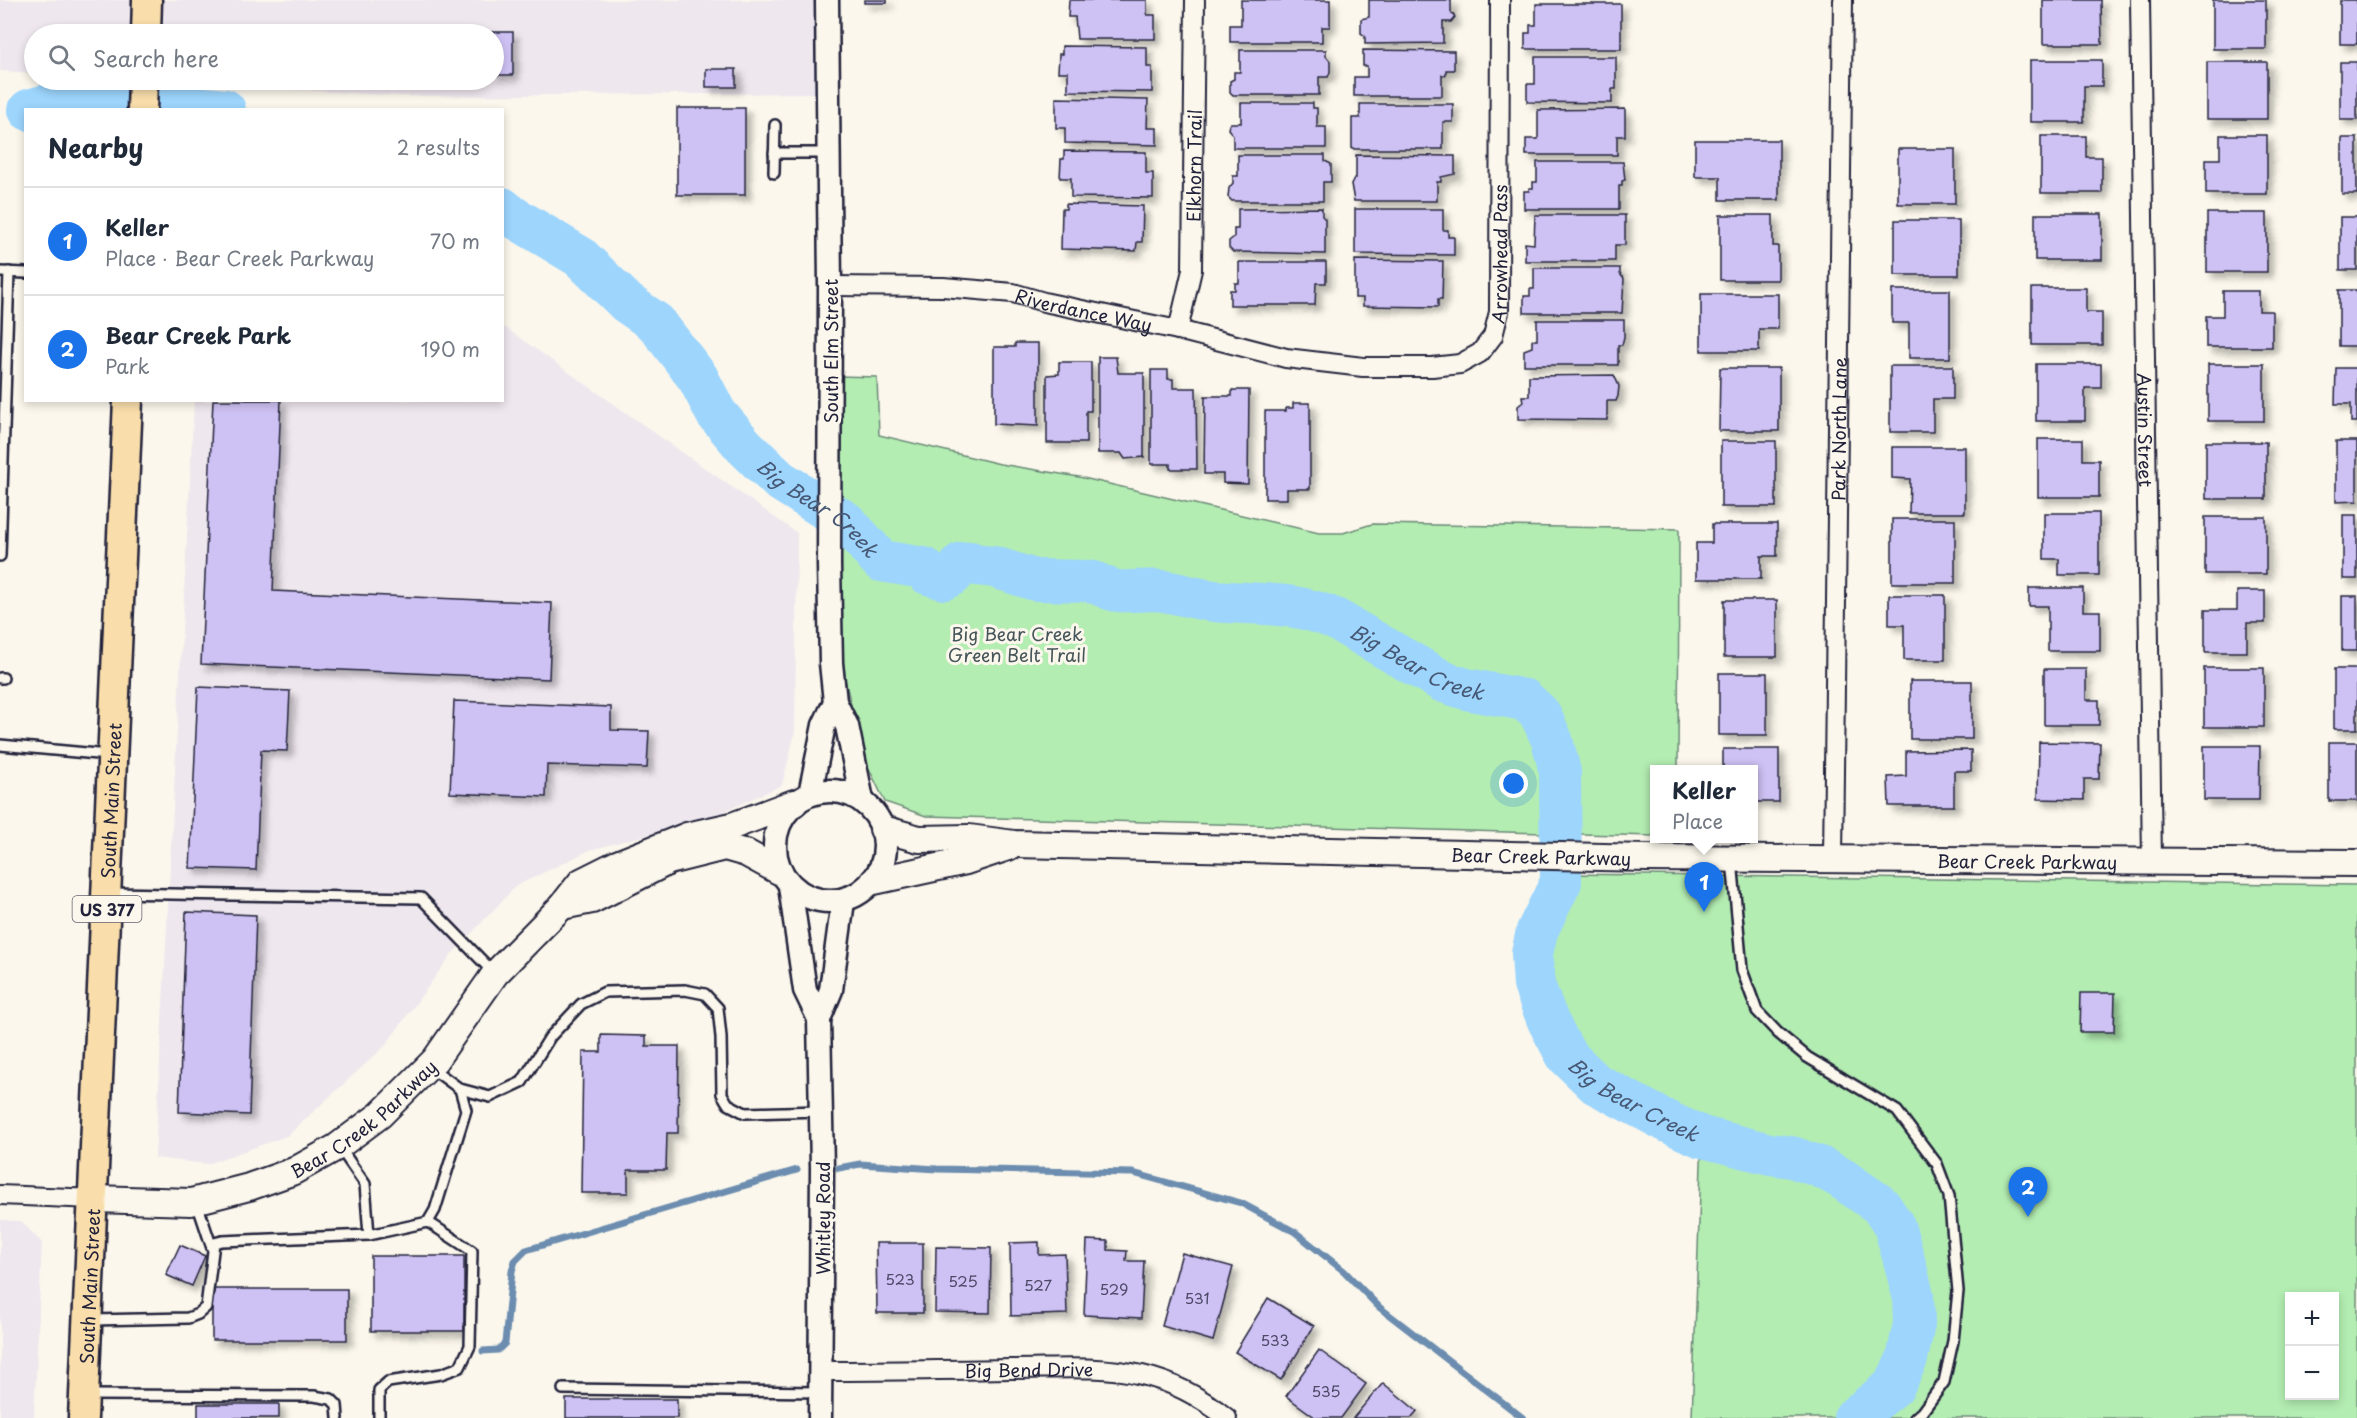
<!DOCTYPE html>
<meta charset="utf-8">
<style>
:root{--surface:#fff;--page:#f6f6f7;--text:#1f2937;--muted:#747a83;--line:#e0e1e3;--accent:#1a73e8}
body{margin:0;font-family:"Playpen Sans",sans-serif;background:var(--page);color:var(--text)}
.controls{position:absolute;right:18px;bottom:18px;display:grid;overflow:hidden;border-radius:0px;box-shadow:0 3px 9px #0003}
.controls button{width:54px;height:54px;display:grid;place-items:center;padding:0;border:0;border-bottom:2px solid var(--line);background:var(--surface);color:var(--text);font:30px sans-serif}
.you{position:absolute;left:1514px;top:784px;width:21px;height:21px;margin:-15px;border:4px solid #fff;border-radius:50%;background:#1a73e8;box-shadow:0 0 0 9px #1a73e833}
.badge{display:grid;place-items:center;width:39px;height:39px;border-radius:50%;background:var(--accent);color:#fff;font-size:20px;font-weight:700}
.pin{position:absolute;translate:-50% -50px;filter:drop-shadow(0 2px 3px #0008)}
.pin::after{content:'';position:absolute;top:32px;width:21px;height:18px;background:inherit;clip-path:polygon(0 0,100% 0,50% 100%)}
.popup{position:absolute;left:1650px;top:765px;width:108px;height:78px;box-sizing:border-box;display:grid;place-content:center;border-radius:0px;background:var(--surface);filter:drop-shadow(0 2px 4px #0005);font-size:20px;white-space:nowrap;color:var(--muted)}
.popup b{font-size:22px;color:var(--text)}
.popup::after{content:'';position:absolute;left:50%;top:100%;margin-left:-12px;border:12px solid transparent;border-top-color:var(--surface)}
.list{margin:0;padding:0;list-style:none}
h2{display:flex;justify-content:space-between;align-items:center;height:78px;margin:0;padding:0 24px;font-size:26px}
h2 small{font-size:20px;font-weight:400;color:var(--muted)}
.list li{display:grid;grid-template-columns:39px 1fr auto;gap:18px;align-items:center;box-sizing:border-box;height:108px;padding:0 24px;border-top:2px solid var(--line)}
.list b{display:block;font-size:22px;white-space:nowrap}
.list p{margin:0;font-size:20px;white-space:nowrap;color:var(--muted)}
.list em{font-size:20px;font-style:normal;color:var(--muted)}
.icon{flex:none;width:33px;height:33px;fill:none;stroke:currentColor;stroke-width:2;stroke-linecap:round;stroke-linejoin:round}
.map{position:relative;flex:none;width:2357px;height:1418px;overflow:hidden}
.search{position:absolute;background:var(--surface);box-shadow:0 3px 9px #0003;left:24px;top:24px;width:480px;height:66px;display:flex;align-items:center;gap:15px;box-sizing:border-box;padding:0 21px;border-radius:33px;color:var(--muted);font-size:22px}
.panel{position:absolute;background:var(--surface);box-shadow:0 3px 9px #0003;left:24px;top:108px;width:480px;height:294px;border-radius:0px}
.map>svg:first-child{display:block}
</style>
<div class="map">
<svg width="2357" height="1418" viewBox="0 0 2357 1418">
<defs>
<filter id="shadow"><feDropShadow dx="5.5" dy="5.5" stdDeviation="3" flood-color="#0004"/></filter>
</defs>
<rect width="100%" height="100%" fill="#fbf7ec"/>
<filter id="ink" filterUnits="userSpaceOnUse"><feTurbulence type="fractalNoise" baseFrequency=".0167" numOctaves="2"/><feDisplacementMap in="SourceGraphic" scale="12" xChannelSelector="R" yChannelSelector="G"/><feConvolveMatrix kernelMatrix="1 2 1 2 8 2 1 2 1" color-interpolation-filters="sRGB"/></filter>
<g filter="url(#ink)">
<g fill="#eee7ee">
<polygon points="0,0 829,0 828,93 401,96 136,80 494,80 494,34 34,34 34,73 0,71"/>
<polygon points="503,326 797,533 795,733 782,785 710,818 590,850 516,886 451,955 385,1046 287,1136 207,1164 155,1158 194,401 502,400"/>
<polygon points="0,1220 21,1221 42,1243 34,1418 0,1418"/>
</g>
<g fill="#b3edb2" stroke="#6a8876" stroke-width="1.5" fill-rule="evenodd">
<polygon points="837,376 877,377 879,435 1000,464 1079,477 1319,533 1343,533 1372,524 1679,529 1678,769 1654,770 1654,836 926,816 885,802 863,756 838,650"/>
<path d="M1568 874 2357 885V1418H1692L1702 1137 1668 1122 1596 1084 1566 1055 1548 1021 1534 985 1532 954 1537 931 1554 896ZM2290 1296H2334V1396H2290Z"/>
</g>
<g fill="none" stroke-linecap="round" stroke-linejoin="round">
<g stroke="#6c8daf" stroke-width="7">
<polyline points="839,1168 860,1164 937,1169 1133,1173 1241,1203 1295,1232 1344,1271 1379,1307 1523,1418"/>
<polyline points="483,1351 498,1350 505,1343 512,1271 515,1261 526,1250 797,1170"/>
</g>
<g stroke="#9dd5fd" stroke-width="42">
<polyline points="29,110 82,95 225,110"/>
<path id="s1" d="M502 208 512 216 580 257 627 303 656 323 698 378 716 413 744 446 779 480 846 522 881 561 924 568 928 574 944 579 953 575 962 563 971 562 976 565 994 567 1035 580 1089 581C1100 583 1107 590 1118 591 1134 592 1149 589 1164 591 1181 594 1197 599 1214 601 1257 605 1294 601 1335 619L1444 682 1466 689 1525 700 1540 714 1552 740 1560 772 1561 882 1537 931 1532 954 1534 985 1548 1021 1566 1055 1596 1084 1668 1122 1702 1137 1770 1154 1792 1157 1820 1167 1841 1178 1880 1205 1894 1226 1903 1256 1913 1295 1914 1324 1907 1359 1894 1386 1854 1418"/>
</g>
</g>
<g fill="#cec1f3" stroke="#22223b" stroke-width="1.5" filter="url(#shadow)">
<rect x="864" y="0" width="23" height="3"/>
<polygon points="1069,0 1147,0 1147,15 1155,15 1155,39 1077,39 1075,17 1068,17"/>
<polygon points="1241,0 1330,0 1330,27 1322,27 1322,42 1230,42 1230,25 1241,25"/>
<polygon points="1369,0 1451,0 1451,12 1455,17 1451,22 1443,22 1443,43 1365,44 1365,36 1361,33 1361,19 1369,17"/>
<polygon points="2043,0 2101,0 2102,44 2043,44"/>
<rect x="2213" y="0" width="53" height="49"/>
<rect x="2340" y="0" width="17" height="44"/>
<polygon points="1536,4 1621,4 1621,49 1525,49 1525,33 1530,33 1530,25 1536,25"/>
<polygon points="484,32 513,32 513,75 494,75 494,34 484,34"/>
<polygon points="1062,46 1147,47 1147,67 1152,67 1152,92 1068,91 1068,72 1058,72 1059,54 1062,54"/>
<polygon points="1240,50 1326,50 1326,56 1330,61 1330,72 1328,77 1319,77 1319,95 1233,95 1230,92 1230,81 1234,79 1234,72 1240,72"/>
<polygon points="1363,50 1454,51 1454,70 1446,70 1446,75 1442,75 1442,96 1354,96 1354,77 1367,77 1367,66 1363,66"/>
<polygon points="1535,57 1616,57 1616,89 1612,89 1612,103 1527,102 1527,84 1535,84"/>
<polygon points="2030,60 2102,60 2102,86 2084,86 2084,122 2030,122"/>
<rect x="2207" y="62" width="60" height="57"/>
<rect x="2340" y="62" width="17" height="58"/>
<rect x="706" y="69" width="30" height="18"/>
<polygon points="1056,98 1148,100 1147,128 1157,128 1157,145 1065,143 1065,128 1056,128"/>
<polygon points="1241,103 1313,103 1313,108 1317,108 1317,127 1326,127 1326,148 1233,148 1233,135 1228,129 1229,125 1231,123 1241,123"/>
<polygon points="1360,104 1453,104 1453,122 1443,122 1443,149 1352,149 1352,118 1360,118"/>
<rect x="677" y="108" width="68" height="87"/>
<polygon points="1625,109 1625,136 1617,136 1617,155 1526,155 1526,139 1538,139 1538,110"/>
<polygon points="2220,135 2267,135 2267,194 2206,194 2206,159 2220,159"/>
<polygon points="2041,136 2086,136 2086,157 2102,157 2102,193 2041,193"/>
<rect x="2342" y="138" width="15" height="56"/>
<polygon points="1695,140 1779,140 1779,200 1720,200 1720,177 1695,177"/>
<rect x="1898" y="149" width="57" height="55"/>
<polygon points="1064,151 1146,152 1146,173 1153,173 1153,198 1071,197 1071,178 1060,178 1061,159 1064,159"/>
<polygon points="1238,155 1325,155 1325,161 1331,164 1331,182 1323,182 1323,201 1232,201 1228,197 1229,188 1233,183 1233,176 1238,176"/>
<polygon points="1356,155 1455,156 1455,174 1441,177 1441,182 1437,182 1437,201 1354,201 1351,184 1354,178 1356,178"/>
<polygon points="1537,162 1623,162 1625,180 1622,181 1622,186 1619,186 1619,209 1524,209 1524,191 1529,191 1529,188 1533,188 1533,182 1537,182"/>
<polygon points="1066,204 1143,206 1142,242 1137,242 1136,251 1061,249 1062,209 1066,209"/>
<polygon points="1322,208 1322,216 1325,219 1325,254 1233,252 1229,248 1229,241 1234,237 1234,229 1238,229 1238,209"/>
<polygon points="1355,209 1443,209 1443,230 1448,230 1448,237 1454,237 1454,255 1355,254"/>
<rect x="2207" y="213" width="60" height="59"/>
<rect x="2035" y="214" width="67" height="46"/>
<polygon points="1535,215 1625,215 1625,245 1615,245 1615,261 1525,261 1525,243 1534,244"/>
<polygon points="1720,215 1773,215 1773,246 1778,246 1778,280 1720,280"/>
<rect x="2340" y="217" width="17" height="53"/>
<rect x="1895" y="220" width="64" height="55"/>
<polygon points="1355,260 1443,261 1442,299 1438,299 1438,307 1363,306 1363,298 1355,298"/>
<polygon points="1239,262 1326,262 1326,283 1316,283 1315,305 1230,305 1230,290 1235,290 1235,283 1239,283"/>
<polygon points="1534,268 1620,268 1620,274 1624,279 1622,313 1524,313 1524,296 1530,296 1530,289 1534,289"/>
<polygon points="2032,288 2086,288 2086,312 2102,312 2102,345 2032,345"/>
<polygon points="1892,290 1950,290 1950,358 1909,358 1909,323 1892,323"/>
<rect x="2339" y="290" width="18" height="56"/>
<polygon points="2223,291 2259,291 2259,311 2272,311 2272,347 2206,347 2206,316 2223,316"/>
<polygon points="1701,294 1778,294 1778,329 1759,329 1759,351 1701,351"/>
<polygon points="1537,320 1624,320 1624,337 1622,345 1618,345 1618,365 1524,365 1524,350 1532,347 1532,340 1537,340"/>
<polygon points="1015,343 1038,343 1038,426 994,424 994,347 1015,347"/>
<polygon points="1098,357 1116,357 1118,373 1144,373 1144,457 1125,459 1121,453 1098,453"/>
<polygon points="1059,362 1091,362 1091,411 1086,411 1086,443 1047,443 1047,375 1059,374"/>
<polygon points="2036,364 2101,364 2101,388 2085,388 2085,421 2036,421"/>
<rect x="2208" y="364" width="56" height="57"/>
<polygon points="1890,366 1953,366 1953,399 1933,399 1933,432 1890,432"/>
<polygon points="1720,368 1779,368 1779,431 1719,431"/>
<polygon points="2336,368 2357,368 2357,422 2351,422 2351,404 2335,404"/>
<polygon points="1151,370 1168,370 1168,379 1173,379 1173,388 1196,388 1197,469 1170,469 1170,464 1151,464"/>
<polygon points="1614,375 1619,386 1618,396 1616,401 1607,401 1607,420 1518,419 1518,406 1523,402 1522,396 1529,396 1529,376"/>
<polygon points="1232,390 1249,390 1248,484 1223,483 1223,474 1204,474 1205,396 1232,396"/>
<polygon points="213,400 281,400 273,591 552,603 549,679 201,664"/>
<polygon points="1293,403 1310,403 1310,489 1287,489 1287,499 1265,499 1265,411 1286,411 1286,408 1293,408"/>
<polygon points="2038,439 2083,439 2083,460 2099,460 2099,497 2038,497"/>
<rect x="1721" y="441" width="55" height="66"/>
<polygon points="2336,441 2357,441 2357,501 2336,502"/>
<rect x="2206" y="442" width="60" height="57"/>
<polygon points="1892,447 1965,447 1965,513 1909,513 1910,479 1892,478"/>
<polygon points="2044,513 2099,513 2099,575 2059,575 2059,559 2044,559"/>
<rect x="2343" y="515" width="14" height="64"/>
<rect x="2205" y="517" width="61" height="57"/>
<rect x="1892" y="519" width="63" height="64"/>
<polygon points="1712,524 1777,524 1777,556 1761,556 1761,579 1696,579 1696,543 1712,543"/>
<polygon points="2029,588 2083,588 2083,611 2100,611 2100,651 2048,651 2048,606 2029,606"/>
<polygon points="2237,591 2265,591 2265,623 2247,623 2247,652 2205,652 2205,610 2237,610"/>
<polygon points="1889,595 1945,595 1945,660 1904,660 1904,625 1889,625"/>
<rect x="2342" y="596" width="15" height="55"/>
<rect x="1724" y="600" width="53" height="57"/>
<rect x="2204" y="668" width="60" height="59"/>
<polygon points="2044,669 2086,669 2086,700 2099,700 2099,725 2044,725"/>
<rect x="2334" y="669" width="23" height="60"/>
<rect x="1719" y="673" width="48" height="62"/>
<rect x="1910" y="681" width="62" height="58"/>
<polygon points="198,687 290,691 287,751 261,750 256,870 190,868"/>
<polygon points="454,701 611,707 611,730 649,731 647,768 547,765 546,797 450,793"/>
<polygon points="2039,742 2100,743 2099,779 2084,779 2084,800 2038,799"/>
<rect x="2329" y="742" width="28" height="59"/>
<polygon points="2204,746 2260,746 2259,800 2204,800"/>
<polygon points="1723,749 1779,749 1779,802 1754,802 1754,770 1723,770"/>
<polygon points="1971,750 1971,771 1954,771 1954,806 1889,806 1888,777 1906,776 1906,751"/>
<polygon points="186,912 256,915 249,1115 179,1112"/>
<polygon points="2081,993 2115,993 2114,1032 2080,1032"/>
<polygon points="601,1035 646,1036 646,1046 679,1046 678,1133 667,1133 666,1170 628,1170 628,1193 581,1193 583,1052 601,1052"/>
<polygon points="1087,1240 1108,1241 1108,1250 1127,1251 1126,1261 1144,1261 1141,1318 1084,1315"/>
<polygon points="1039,1242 1039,1255 1065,1254 1067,1314 1011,1316 1010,1243"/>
<polygon points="876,1243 923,1243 923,1313 877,1313"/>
<polygon points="180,1245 205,1256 192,1286 166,1275"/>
<polygon points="936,1247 991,1248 990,1313 935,1312"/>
<polygon points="1182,1253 1233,1267 1213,1341 1162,1326"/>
<rect x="371" y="1256" width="93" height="75"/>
<rect x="212" y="1289" width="135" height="51"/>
<polygon points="1268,1298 1314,1326 1281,1380 1235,1352"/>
<polygon points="1319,1350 1366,1384 1341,1418 1316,1418 1286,1396"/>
<polygon points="1383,1383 1417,1411 1411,1418 1353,1418"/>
<rect x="566" y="1399" width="111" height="19"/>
<rect x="198" y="1404" width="81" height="14"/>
</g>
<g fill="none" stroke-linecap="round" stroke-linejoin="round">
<defs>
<g id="service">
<polyline points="774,153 829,153"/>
<polyline points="774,173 775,125"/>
<polyline points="0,272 26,273"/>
<polyline points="0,556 9,272"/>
<polyline points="0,678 3,678"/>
<polyline points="0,745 108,755"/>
<polyline points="1732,860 1742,970 1757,1011 1778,1033 1807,1057 1897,1111 1937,1164 1949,1196 1958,1291 1953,1341 1944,1382 1922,1412 1915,1418"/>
<polyline points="110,893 421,898 493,972"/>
<polyline points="460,1089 490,1097 522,1082 550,1037 581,1004 605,992 685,990 705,994 718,1008 721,1037 722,1094 728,1104 745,1113 821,1111"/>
<polyline points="340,1148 365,1184 369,1235"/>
<polyline points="197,1203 212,1248"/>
<polyline points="91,1320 188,1318 198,1314 206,1307 214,1243 222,1241 369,1235 428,1222 435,1210 466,1110 460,1089 430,1067"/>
<polyline points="563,1389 820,1392"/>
<polyline points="88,1395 314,1396 331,1399 337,1405 338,1418"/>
<polyline points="379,1418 379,1390 388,1382 441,1374 460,1367 470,1346 472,1251 428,1222"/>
</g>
<g id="minor">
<path id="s2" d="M2140 0 2152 861"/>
<path id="s3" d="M830 286 943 287 1013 293 1044 302 1178 330 1286 358 1363 367H1432L1460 364 1480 353 1493 336 1499 312 1500 0"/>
<path id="s4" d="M1178 330 1192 270 1195 0"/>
<path id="s5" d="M1833 858 1843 0"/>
<polyline points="0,1195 94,1199"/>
<path id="s6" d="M821 1371C885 1371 949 1370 1014 1369 1056 1369 1100 1365 1142 1375 1173 1382 1202 1398 1227 1418"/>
</g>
<g id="tertiary">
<polyline points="827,0 830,286 829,565 831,663 835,702 847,726 862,800"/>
<circle cx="830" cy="846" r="55"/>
<polyline points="810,794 824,725 835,702"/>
<polyline points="790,886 805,990 819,1019 822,1168 820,1418"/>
<polyline points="819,1019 831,990 843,901"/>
</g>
<g id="secondary">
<path id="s7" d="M883 829 919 839 969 838 1014 844 1647 858 2357 863"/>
<polyline points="874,881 966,861 1008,847"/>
<polyline points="562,906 592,900 669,861 725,847 746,853 779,871"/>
<path id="s8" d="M94 1199 191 1202 249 1187 294 1171 337 1147 380 1115 435 1060 495 974 562 906 581 882 617 864 687 836 732 826 794 803"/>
</g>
<g id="primary">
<polyline points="146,34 147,0"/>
<polyline points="142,110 143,80"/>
<path id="s9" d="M83 1418 128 400"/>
</g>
</defs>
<use href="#service" stroke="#22223b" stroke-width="14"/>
<use href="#minor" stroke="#22223b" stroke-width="22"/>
<use href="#tertiary" stroke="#22223b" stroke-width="27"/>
<use href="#secondary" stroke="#22223b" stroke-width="30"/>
<use href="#primary" stroke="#22223b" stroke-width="33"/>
<use href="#service" stroke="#fbf7ec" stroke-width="9"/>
<use href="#minor" stroke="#fbf7ec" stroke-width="18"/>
<use href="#tertiary" stroke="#fbf7ec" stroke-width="22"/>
<use href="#secondary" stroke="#fbf7ec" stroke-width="26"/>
<use href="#primary" stroke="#f9deab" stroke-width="28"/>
</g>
</g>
<g text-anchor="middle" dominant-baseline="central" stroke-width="6" stroke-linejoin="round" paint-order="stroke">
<g font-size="15" fill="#4d4a69">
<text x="900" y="1278">523</text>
<text x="963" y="1280">525</text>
<text x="1038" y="1284">527</text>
<text x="1114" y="1288">529</text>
<text x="1197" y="1297">531</text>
<text x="1275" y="1339">533</text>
<text x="1326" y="1390">535</text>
</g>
<rect fill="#fbf7ec" stroke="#636270" stroke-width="1.5" x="72.5" y="896" width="69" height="26" rx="4.5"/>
<g font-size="16" font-weight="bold" fill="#22223b">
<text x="107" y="909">US 377</text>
</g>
<g font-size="18" fill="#22223b" stroke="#fbf7ec">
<text stroke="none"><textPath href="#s4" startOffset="166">Elkhorn Trail</textPath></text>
<text stroke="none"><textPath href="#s3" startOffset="766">Arrowhead Pass</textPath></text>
<text stroke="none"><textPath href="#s3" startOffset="256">Riverdance Way</textPath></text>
<text transform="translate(830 351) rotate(-90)">South Elm Street</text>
<text stroke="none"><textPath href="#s5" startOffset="429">Park North Lane</textPath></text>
<text stroke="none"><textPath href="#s2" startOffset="430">Austin Street</textPath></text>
<text stroke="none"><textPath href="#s9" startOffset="618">South Main Street</textPath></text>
<text stroke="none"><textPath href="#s7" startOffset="660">Bear Creek Parkway</textPath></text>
<text stroke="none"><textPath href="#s7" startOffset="1146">Bear Creek Parkway</textPath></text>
<text stroke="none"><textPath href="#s8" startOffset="292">Bear Creek Parkway</textPath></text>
<text transform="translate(822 1218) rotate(-90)">Whitley Road</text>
<text stroke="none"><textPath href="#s9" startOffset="132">South Main Street</textPath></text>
<text stroke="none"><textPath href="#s6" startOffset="208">Big Bend Drive</textPath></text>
</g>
<g font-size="18" fill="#465559" stroke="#fbf7ec">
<text x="1017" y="633">Big Bear Creek<tspan x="1017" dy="21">Green Belt Trail</tspan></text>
</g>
<g font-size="20" font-style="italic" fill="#475875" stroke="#fbf7ec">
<text stroke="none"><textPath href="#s1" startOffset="442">Big Bear Creek</textPath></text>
<text stroke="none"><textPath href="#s1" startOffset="1092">Big Bear Creek</textPath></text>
<text stroke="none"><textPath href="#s1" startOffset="1668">Big Bear Creek</textPath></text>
</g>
</g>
</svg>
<div class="controls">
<button>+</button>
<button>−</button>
</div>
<div class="you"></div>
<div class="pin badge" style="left:1704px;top:912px">1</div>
<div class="popup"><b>Keller</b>Place</div>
<div class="pin badge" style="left:2028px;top:1217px">2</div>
<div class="search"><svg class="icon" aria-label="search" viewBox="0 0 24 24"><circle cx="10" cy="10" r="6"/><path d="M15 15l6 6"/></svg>Search here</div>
<section class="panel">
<h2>Nearby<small>2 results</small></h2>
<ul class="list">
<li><span class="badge">1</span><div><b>Keller</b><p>Place · Bear Creek Parkway</p></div><em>70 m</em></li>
<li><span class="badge">2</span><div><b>Bear Creek Park</b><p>Park</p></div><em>190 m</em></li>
</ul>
</section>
</div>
